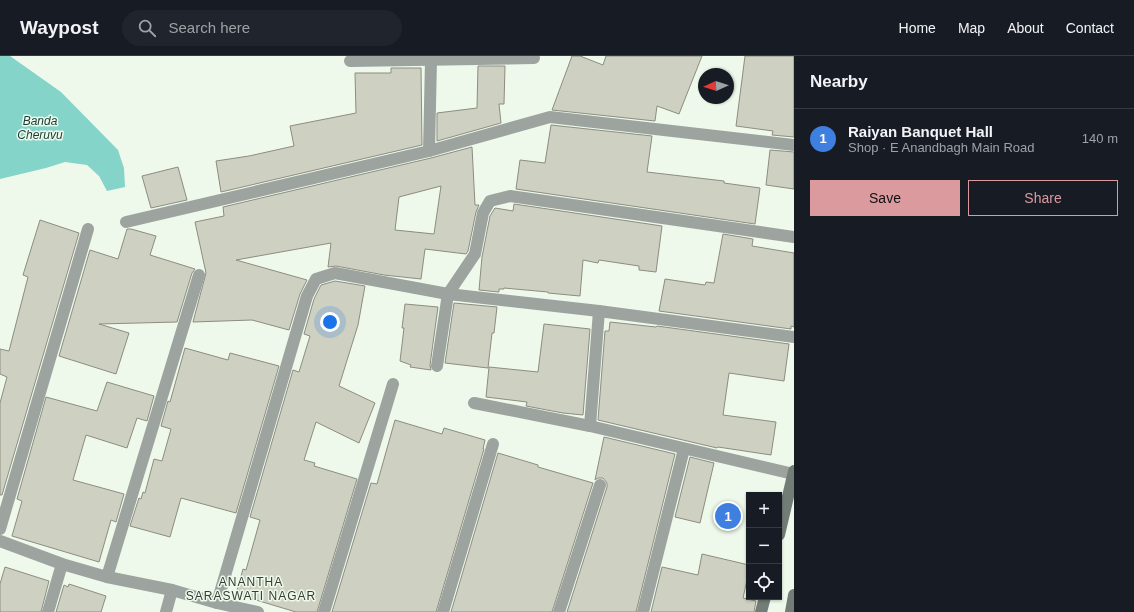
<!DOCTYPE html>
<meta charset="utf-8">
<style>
:root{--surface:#171b24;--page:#20242c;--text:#f1f3f6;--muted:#9ea1a6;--line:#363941;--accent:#da9a9e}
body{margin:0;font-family:Helvetica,sans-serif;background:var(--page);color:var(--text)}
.controls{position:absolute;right:12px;bottom:12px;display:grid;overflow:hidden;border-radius:0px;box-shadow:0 1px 3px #0004}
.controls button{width:36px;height:36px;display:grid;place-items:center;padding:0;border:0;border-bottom:1px solid var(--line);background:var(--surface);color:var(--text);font:20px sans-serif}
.compass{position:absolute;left:698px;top:12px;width:36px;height:36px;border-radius:50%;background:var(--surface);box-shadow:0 1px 3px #0004;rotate:267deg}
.you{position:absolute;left:330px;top:266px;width:14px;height:14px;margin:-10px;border:3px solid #fff;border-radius:50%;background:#1a73e8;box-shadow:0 0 0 6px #1a73e833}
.badge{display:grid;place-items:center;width:26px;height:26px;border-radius:50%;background:var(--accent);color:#fff;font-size:13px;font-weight:700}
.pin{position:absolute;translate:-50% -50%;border:2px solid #fff;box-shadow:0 1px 4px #0006}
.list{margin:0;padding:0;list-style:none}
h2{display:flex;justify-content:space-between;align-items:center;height:52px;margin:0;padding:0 16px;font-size:17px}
h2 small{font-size:13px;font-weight:400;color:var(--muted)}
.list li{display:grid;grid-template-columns:26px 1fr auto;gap:12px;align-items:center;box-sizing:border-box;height:60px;padding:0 16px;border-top:1px solid var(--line)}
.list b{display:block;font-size:15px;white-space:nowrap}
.list p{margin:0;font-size:13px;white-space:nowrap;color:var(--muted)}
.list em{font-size:13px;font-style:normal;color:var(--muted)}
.actions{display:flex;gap:8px;padding:12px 16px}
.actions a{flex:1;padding:9px 0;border:1px solid var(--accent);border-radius:0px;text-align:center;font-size:14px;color:var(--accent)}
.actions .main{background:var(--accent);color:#111}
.icon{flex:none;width:22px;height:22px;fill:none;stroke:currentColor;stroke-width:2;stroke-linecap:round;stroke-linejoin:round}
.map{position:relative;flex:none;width:794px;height:556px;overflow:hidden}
header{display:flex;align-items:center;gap:24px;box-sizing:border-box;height:56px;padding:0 20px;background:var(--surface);border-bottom:1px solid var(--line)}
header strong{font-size:19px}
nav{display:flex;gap:22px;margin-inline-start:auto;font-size:14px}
.search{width:280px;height:36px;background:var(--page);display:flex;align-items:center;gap:10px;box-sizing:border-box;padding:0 14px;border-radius:22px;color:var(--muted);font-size:15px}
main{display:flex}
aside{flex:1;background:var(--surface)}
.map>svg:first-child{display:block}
</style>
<header>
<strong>Waypost</strong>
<div class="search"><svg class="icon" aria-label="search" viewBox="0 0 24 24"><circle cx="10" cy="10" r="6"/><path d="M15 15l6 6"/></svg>Search here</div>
<nav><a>Home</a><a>Map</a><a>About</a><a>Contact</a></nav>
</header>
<main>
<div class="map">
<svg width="794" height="556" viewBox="0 0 794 556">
<rect width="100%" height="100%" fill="#eef9eb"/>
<polygon fill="#85d4ca" points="0,0 10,0 61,36 118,94 124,112 125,131 107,135 99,120 87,109 65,106 46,112 0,123"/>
<g fill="#ced1c2" stroke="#8b8d7f" fill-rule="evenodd">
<polygon points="572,0 580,0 603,9 606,0 702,0 679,58 657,50 655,65 552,54"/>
<polygon points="745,0 794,0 794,81 772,79 773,75 736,70"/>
<polygon points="478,10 505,10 504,48 499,48 501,67 437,85 437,57 477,52"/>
<polygon points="391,12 421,12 422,89 221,136 216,105 249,100 294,90 290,70 356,57 355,17 391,17"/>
<polygon points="551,69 652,80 647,116 724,125 724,127 760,132 755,168 516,133 520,104 545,107"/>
<path d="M472 91 475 149H479L476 156 468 195 466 198 425 193 421 223 384 219 336 210 328 211 331 187 236 204 307 224 300 238 289 274 252 264 193 266 206 217 195 166 224 160 223 151 431 102ZM441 130 434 178 395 174 399 141Z"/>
<polygon points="770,94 794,96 794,133 766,129"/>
<polygon points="178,111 187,144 151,152 142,120"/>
<polygon points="514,148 662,170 656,216 639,214 639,210 599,204 598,207 583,204 580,240 548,237 548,236 504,232 504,233 499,233 499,236 479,234 482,201 490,160 495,152 513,155"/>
<polygon points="40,164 79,177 2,439 0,439 0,347 7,321 0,318 0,293 9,295 28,221 23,219"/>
<polygon points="127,173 131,173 156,180 150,199 195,213 192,217 177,266 99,268 129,277 116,318 59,300 90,194 118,203"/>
<polygon points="723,178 753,183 752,190 794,197 794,271 791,270 791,273 659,255 665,223 705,229 706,226 714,227"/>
<polygon points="335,225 365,230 358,269 339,330 375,347 359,387 316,366 304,404 315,407 314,410 357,423 317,556 296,556 236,538 243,513 246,514 260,464 250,461 293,314 299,316 310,280 304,278 314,243 321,229"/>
<polygon points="454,247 497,251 494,277 492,277 488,312 445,307"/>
<polygon points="405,248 438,251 430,309 431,314 410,311 411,309 400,305 404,272 402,272"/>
<polygon points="610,266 656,271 657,270 789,288 784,325 729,317 723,359 776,366 771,399 718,391 717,392 598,364 605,275 609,275"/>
<polygon points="544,268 590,273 583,359 563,357 526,350 527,346 486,341 489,311 538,316"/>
<polygon points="185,292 228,304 230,297 279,310 236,457 181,442 170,481 130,470 139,442 141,443 143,436 145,437 154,403 162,405 171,373 161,370 168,345 170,346"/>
<polygon points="107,326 154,340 147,365 137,362 127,392 86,379 73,424 124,438 116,466 111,464 99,506 12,480 22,445 17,443 46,341 97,355"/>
<polygon points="395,364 442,378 444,372 485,384 483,393 484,393 436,556 332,556 371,427 377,428"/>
<polygon points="604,381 675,398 636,556 567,556 607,431 607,427 603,422 598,422 595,424"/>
<polygon points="498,397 538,409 538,411 593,427 552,556 451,556"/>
<polygon points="690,401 714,407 700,467 675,461"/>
<polygon points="702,498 749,509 749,515 743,542 756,545 754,556 651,556 662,511 698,519"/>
<polygon points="5,511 49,525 41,556 0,556 0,528"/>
<polygon points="69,528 106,540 101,556 56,556 64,529 68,531"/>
</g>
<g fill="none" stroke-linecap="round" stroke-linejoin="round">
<g stroke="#9da4a0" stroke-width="12">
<polyline points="350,5 534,2"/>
<polyline points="429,95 431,4"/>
<polyline points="126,166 429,95 550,61 794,89"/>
<polyline points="437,310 448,238 475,198 483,157 490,145 510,140 794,181"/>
<polyline points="474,347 590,370 793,418"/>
<polyline points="590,370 599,255"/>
<polyline points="0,473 88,173"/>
<polyline points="0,485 62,508 107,521 172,534 217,547 258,556"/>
<polyline points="107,521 199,219"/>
<polyline points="217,547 307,240 316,223 335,217 448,238 599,255 794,281"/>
<polyline points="48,556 62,508"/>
<polyline points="166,556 172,534"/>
<polyline points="324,556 393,328"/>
<polyline points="443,556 493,388"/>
<polyline points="559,556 600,429"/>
<polyline points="643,556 684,393"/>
</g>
<g stroke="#737d78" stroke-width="12">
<polyline points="779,479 794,415"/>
<polyline points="761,556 765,541"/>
<polyline points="791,556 794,539"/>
</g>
</g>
<g text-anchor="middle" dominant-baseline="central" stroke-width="3" stroke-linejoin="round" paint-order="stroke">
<g font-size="12" font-style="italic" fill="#163c37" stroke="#eef9eb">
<text x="40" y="65">Banda<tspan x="40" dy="14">Cheruvu</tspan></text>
</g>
<g font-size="12" letter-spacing="1" fill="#353d33" stroke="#eef9eb">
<text x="251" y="526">ANANTHA<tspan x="251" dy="14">SARASWATI NAGAR</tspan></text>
</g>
</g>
</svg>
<div class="controls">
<button>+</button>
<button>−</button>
<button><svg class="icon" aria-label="locate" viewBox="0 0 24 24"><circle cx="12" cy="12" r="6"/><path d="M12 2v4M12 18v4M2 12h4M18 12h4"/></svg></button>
</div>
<svg class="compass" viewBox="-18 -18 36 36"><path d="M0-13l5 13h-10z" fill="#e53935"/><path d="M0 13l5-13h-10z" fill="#9ea1a6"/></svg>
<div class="you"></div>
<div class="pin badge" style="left:728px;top:460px;background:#3f7fe0">1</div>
</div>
<aside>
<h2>Nearby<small></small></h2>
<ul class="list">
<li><span class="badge" style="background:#3f7fe0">1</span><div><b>Raiyan Banquet Hall</b><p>Shop · E Anandbagh Main Road</p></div><em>140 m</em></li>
</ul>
<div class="actions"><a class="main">Save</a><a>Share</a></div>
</aside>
</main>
